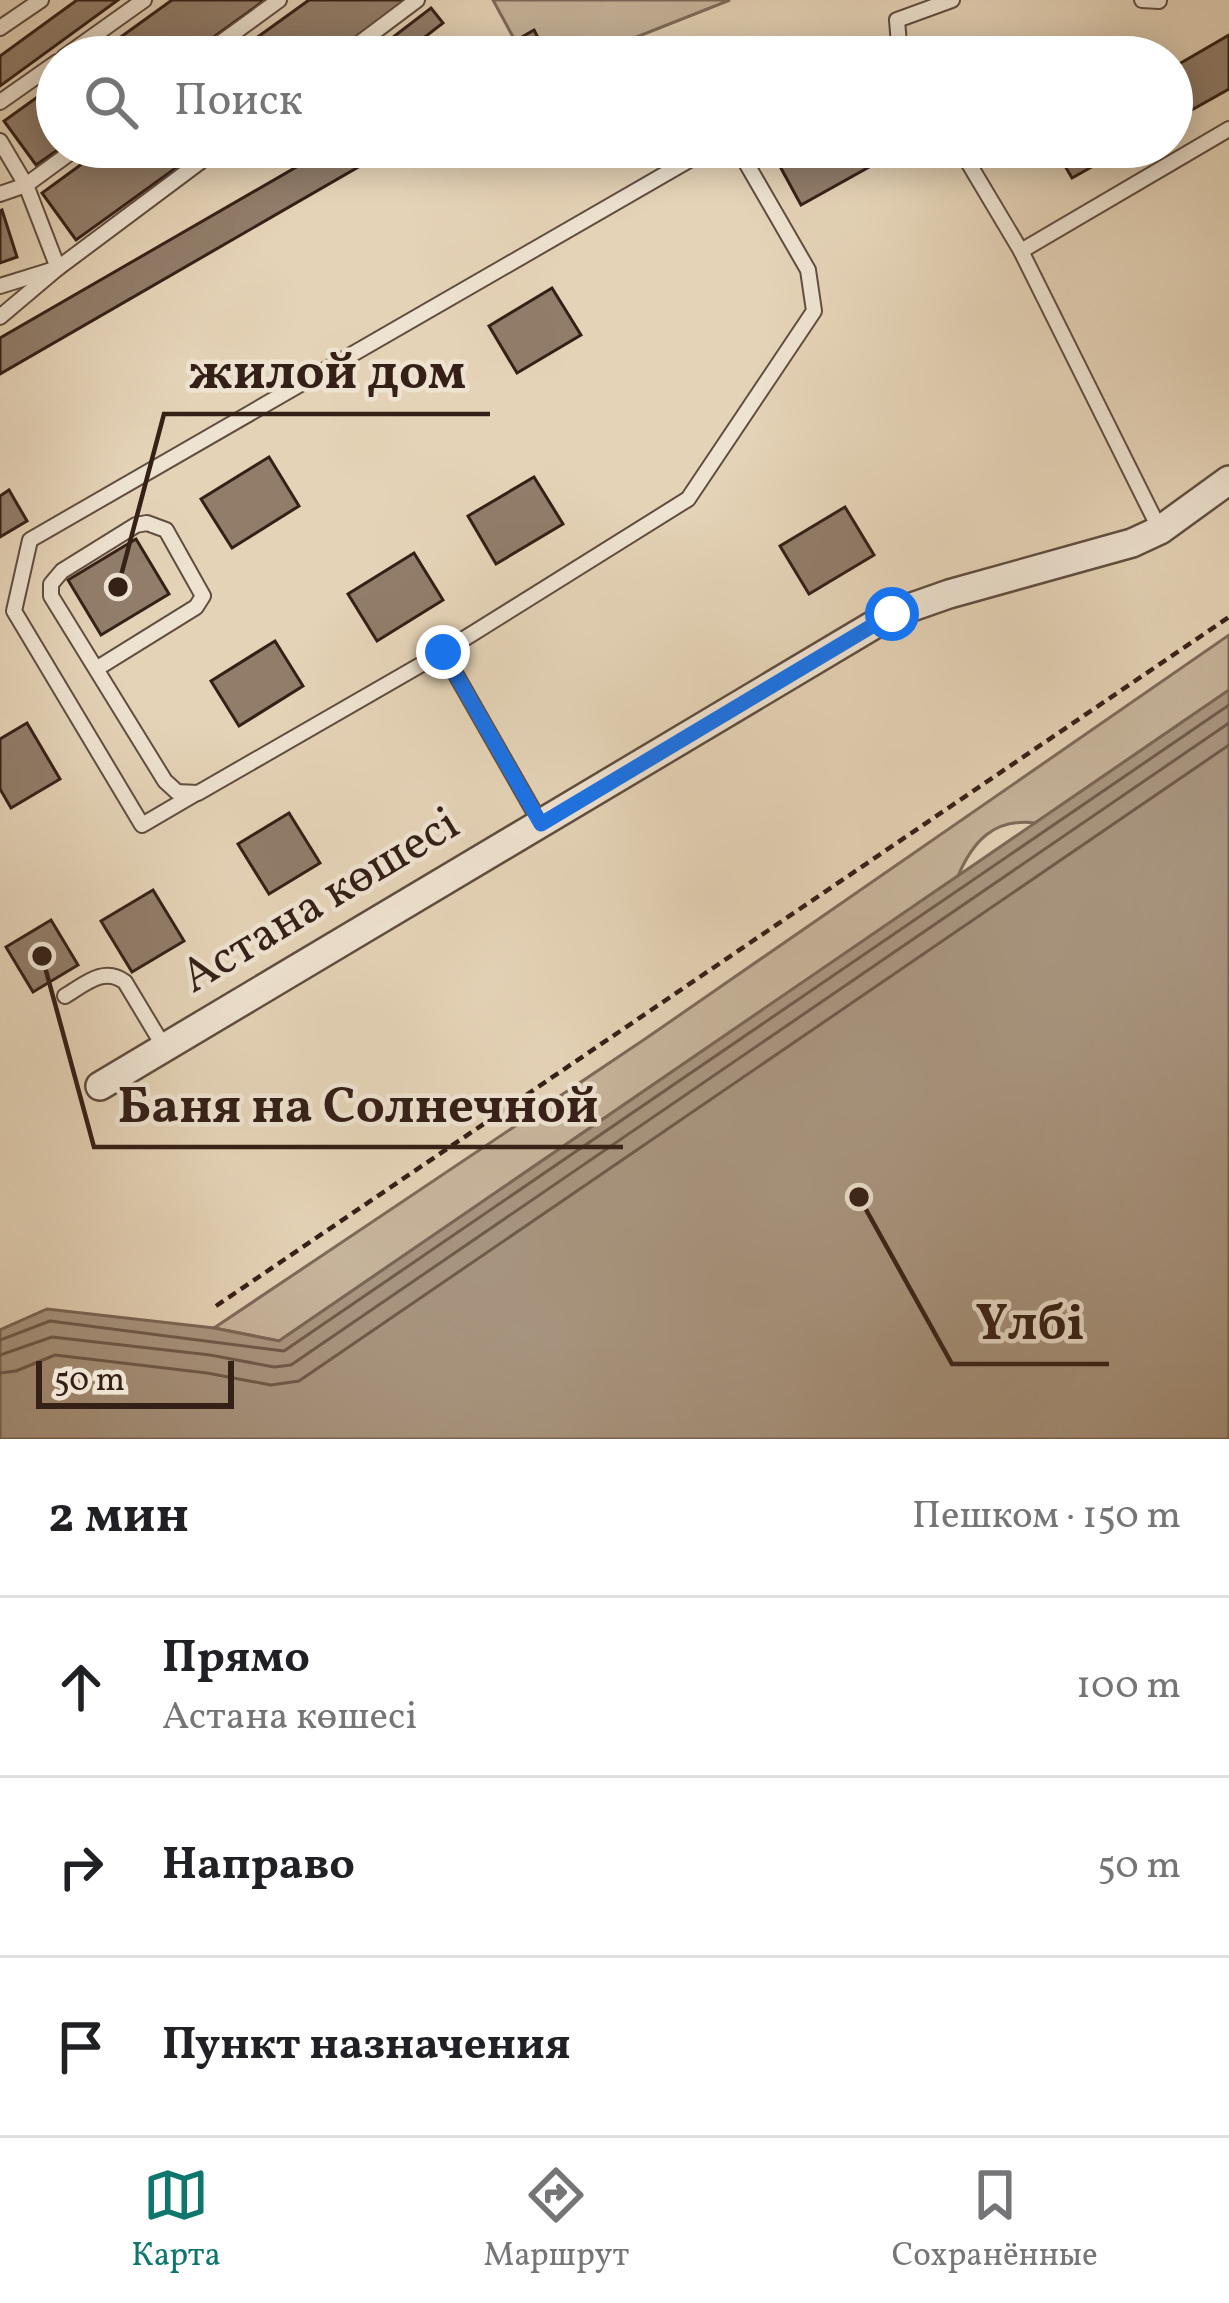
<!DOCTYPE html>
<html lang="ru">
<meta charset="utf-8">
<style>
:root{--surface:#fff;--page:#f6f6f6;--text:#202124;--muted:#757577;--line:#e0e0e0;--accent:#0f766e}
body{margin:0;font-family:Vollkorn,serif;background:var(--page);color:var(--text)}
.scale{position:absolute;left:36px;bottom:30px;width:198px;box-sizing:border-box;padding-left:12px;border:6px solid #352017;border-top:0;font-size:33px;line-height:42px;white-space:nowrap;color:#352017;-webkit-text-stroke:9px #eee2d0;paint-order:stroke}
.stop{position:absolute;width:36px;height:36px;margin:-27px;border:9px solid #1a73e8;border-radius:50%;background:#fff}
.stop.end{background:#1a73e8;border-color:#fff;box-shadow:0 3px 12px #0008}
.list{margin:0;padding:0;list-style:none}
h2{display:flex;justify-content:space-between;align-items:center;height:156px;margin:0;padding:0 48px;font-size:51px}
h2 small{font-size:39px;font-weight:400;color:var(--muted)}
.list li{display:grid;grid-template-columns:78px 1fr auto;gap:36px;align-items:center;box-sizing:border-box;height:180px;padding:0 48px;border-top:3px solid var(--line)}
.list b{display:block;font-size:45px;white-space:nowrap}
.list p{margin:0;font-size:39px;white-space:nowrap;color:var(--muted)}
.list em{font-size:39px;font-style:normal;color:var(--muted)}
.icon{flex:none;width:66px;height:66px;fill:none;stroke:currentColor;stroke-width:2;stroke-linecap:round;stroke-linejoin:round}
.map{position:relative;flex:none;width:1229px;height:1439px;overflow:hidden}
.search{position:absolute;background:var(--surface);box-shadow:0 6px 30px #0003;left:36px;right:36px;top:36px;height:132px;display:flex;align-items:center;gap:30px;box-sizing:border-box;padding:0 42px;border-radius:66px;color:var(--muted);font-size:45px}
.sheet{height:696px;background:var(--surface)}
nav{display:flex;justify-content:space-around;align-items:center;box-sizing:border-box;height:168px;border-top:3px solid var(--line);background:var(--surface);font-size:33px;color:var(--muted)}
nav a{display:grid;justify-items:center;gap:6px}
nav .on{color:var(--accent)}
.map>svg:first-child{display:block}
</style>
<div class="map">
<svg width="1229" height="1439" viewBox="0 0 1229 1439">
<rect width="100%" height="100%" fill="#e5d3b7"/>
<filter id="stains"><feTurbulence type="fractalNoise" baseFrequency=".00167" numOctaves="4"/><feColorMatrix values="0 0 0 0 .2 0 0 0 0 .09 0 0 0 0 .02 0 0 0 .5 -.17"/></filter>
<radialGradient id="worn" r=".72"><stop offset=".6" stop-color="#630" stop-opacity="0"/><stop offset="1" stop-color="#630" stop-opacity=".3"/></radialGradient>
<g fill="#c7b59c" stroke="#7e6a5a" stroke-width="3">
<polygon points="493,0 730,0 586,57 524,57"/>
<path d="M1229 635V690L1035 823C994 818 973 841 958 876L279 1341 214 1328 645 1039Z"/>
</g>
<polygon fill="#a99681" stroke="#7b6757" stroke-width="3" points="1229,690 1229,1439 0,1439 0,1330 47,1309 214,1328 279,1341"/>
<g fill="none" stroke-linecap="round" stroke-linejoin="round">
<g stroke="#6f5b4c" stroke-width="3">
<polyline points="0,1340 50,1321 284,1351 1229,705"/>
<polyline points="0,1355 52,1337 210,1355 274,1367 291,1365 1229,723"/>
<polyline points="0,1373 16,1371 55,1355 207,1373 271,1385 299,1381 1229,745"/>
</g>
</g>
<g fill="#917d6a" stroke="#352017" stroke-width="3">
<polygon points="77,0 118,0 0,86 0,56"/>
<polygon points="172,0 265,0 186,57 93,57"/>
<polygon points="309,0 408,0 330,57 230,57"/>
<polygon points="431,8 443,23 399,57 367,57"/>
<polygon points="534,30 548,57 487,57"/>
<polygon points="1229,35 1229,89 1172,121 1172,68"/>
<polygon points="57,83 57,147 62,147 36,165 4,121"/>
<polygon points="105,147 205,147 76,240 42,193"/>
<polygon points="331,147 393,147 0,374 0,338"/>
<polygon points="797,147 905,147 801,205 776,159"/>
<polygon points="1054,147 1127,147 1072,178"/>
<polygon points="2,210 17,257 0,263 0,211"/>
<polygon points="552,288 581,335 517,373 489,326"/>
<polygon points="269,457 299,506 232,548 201,499"/>
<polygon points="534,477 563,524 496,564 468,516"/>
<polygon points="9,490 27,521 0,537 0,496"/>
<polygon points="845,507 874,555 809,594 780,546"/>
<polygon points="136,539 169,594 101,635 68,580"/>
<polygon points="414,553 443,600 377,641 348,594"/>
<polygon points="275,641 303,686 239,726 211,681"/>
<polygon points="27,723 60,779 11,808 0,789 0,739"/>
<polygon points="289,813 320,863 269,894 238,844"/>
<polygon points="153,890 184,941 132,972 101,921"/>
<polygon points="51,920 78,965 33,992 6,947"/>
</g>
<g fill="none" stroke-linecap="round" stroke-linejoin="round">
<defs>
<g id="lane">
<polyline points="1142,0 1159,1"/>
<polyline points="0,28 41,0"/>
<polyline points="64,57 144,0"/>
<polyline points="201,57 279,0"/>
<polyline points="341,57 417,0"/>
<polyline points="906,57 899,44 897,20 952,0"/>
<polyline points="0,102 57,62"/>
<polyline points="0,141 26,185 58,268 0,286"/>
<polyline points="959,147 1021,251 1160,530"/>
<polyline points="0,194 26,185 78,147"/>
<polyline points="1021,251 1229,129"/>
<polyline points="0,317 58,268 220,147"/>
<polyline points="443,652 541,824"/>
<polyline points="96,669 196,607 203,596 166,530 147,523 136,525 62,571 51,584 51,596 165,781 177,792 198,793 443,652 688,499 814,311 808,270 737,147"/>
<polyline points="195,794 142,825 14,611 30,540 712,147"/>
<path d="M65 996C85 984 104 966 125 982L164 1047"/>
</g>
<polyline id="street" points="100,1086 892,614 949,594 1132,543 1160,530 1229,480"/>
</defs>
<use href="#lane" stroke="#614d3f" stroke-width="18"/>
<use href="#street" stroke="#614d3f" stroke-width="32"/>
<polyline stroke="#352017" stroke-width="4.5" stroke-dasharray="9 6" stroke-linecap="butt" points="216,1306 1229,617"/>
<use href="#lane" stroke="#eee2d0" stroke-width="14"/>
<use href="#street" stroke="#eee2d0" stroke-width="27"/>
</g>
<g fill="none" stroke-linecap="round" stroke-linejoin="round">
<polyline stroke="#1a73e8" stroke-width="15" points="443,652 541,824 892,614"/>
</g>
<g text-anchor="middle" dominant-baseline="central" stroke-width="9" stroke-linejoin="round" paint-order="stroke">
<g font-size="48" fill="#352017" stroke="#eee2d0">
<text transform="translate(321 902) rotate(-31)">Астана көшесі</text>
</g>
</g>
<path fill="none" stroke="#352017" stroke-width="4.5" d="M118 587L164 414H490M42 956L94 1147H623M859 1197L952 1364H1109"/>
<g fill="#352017" stroke="#eee2d0" stroke-width="4.5">
<circle cx="118" cy="587" r="12"/>
<circle cx="42" cy="956" r="12"/>
<circle cx="859" cy="1197" r="12"/>
</g>
<g font-size="51" text-anchor="middle" font-weight="bold" fill="#352017" stroke="#eee2d0" stroke-width="9" stroke-linejoin="round" paint-order="stroke">
<text x="327" y="388">жилой дом</text>
<text x="358" y="1122">Баня на Солнечной</text>
<text x="1030" y="1339">Үлбі</text>
</g>
<rect width="100%" height="100%" filter="url(#stains)"/>
<rect width="100%" height="100%" fill="url(#worn)"/>
</svg>
<div class="scale">50 m</div>
<div class="stop" style="left:892px;top:614px"></div>
<div class="stop end" style="left:443px;top:652px"></div>
<div class="search"><svg class="icon" aria-label="search" viewBox="0 0 24 24"><circle cx="10" cy="10" r="6"/><path d="M15 15l6 6"/></svg>Поиск</div>
</div>
<section class="sheet">
<h2>2 мин<small>Пешком · 150 m</small></h2>
<ul class="list">
<li><svg class="icon" aria-label="ahead" viewBox="0 0 24 24"><path d="M12 20V5M6 11l6-6 6 6"/></svg><div><b>Прямо</b><p>Астана көшесі</p></div><em>100 m</em></li>
<li><svg class="icon" aria-label="right" viewBox="0 0 24 24"><path d="M7 20v-9h11M14 6l5 5-5 5"/></svg><div><b>Направо</b></div><em>50 m</em></li>
<li><svg class="icon" aria-label="arrive" viewBox="0 0 24 24"><path d="M6 21V4h12l-3 4 3 4H6"/></svg><div><b>Пункт назначения</b></div></li>
</ul>
</section>
<nav>
<a class="on"><svg class="icon" aria-label="map" viewBox="0 0 24 24"><path d="M3 6l6-2 6 2 6-2v14l-6 2-6-2-6 2zM9 4v14M15 6v14"/></svg>Карта</a>
<a><svg class="icon" aria-label="directions" viewBox="0 0 24 24"><path d="M12 3l9 9-9 9-9-9zM9 14v-3h6M13 9l2 2-2 2"/></svg>Маршрут</a>
<a><svg class="icon" aria-label="saved" viewBox="0 0 24 24"><path d="M7 4h10v16l-5-4-5 4z"/></svg>Сохранённые</a>
</nav>
